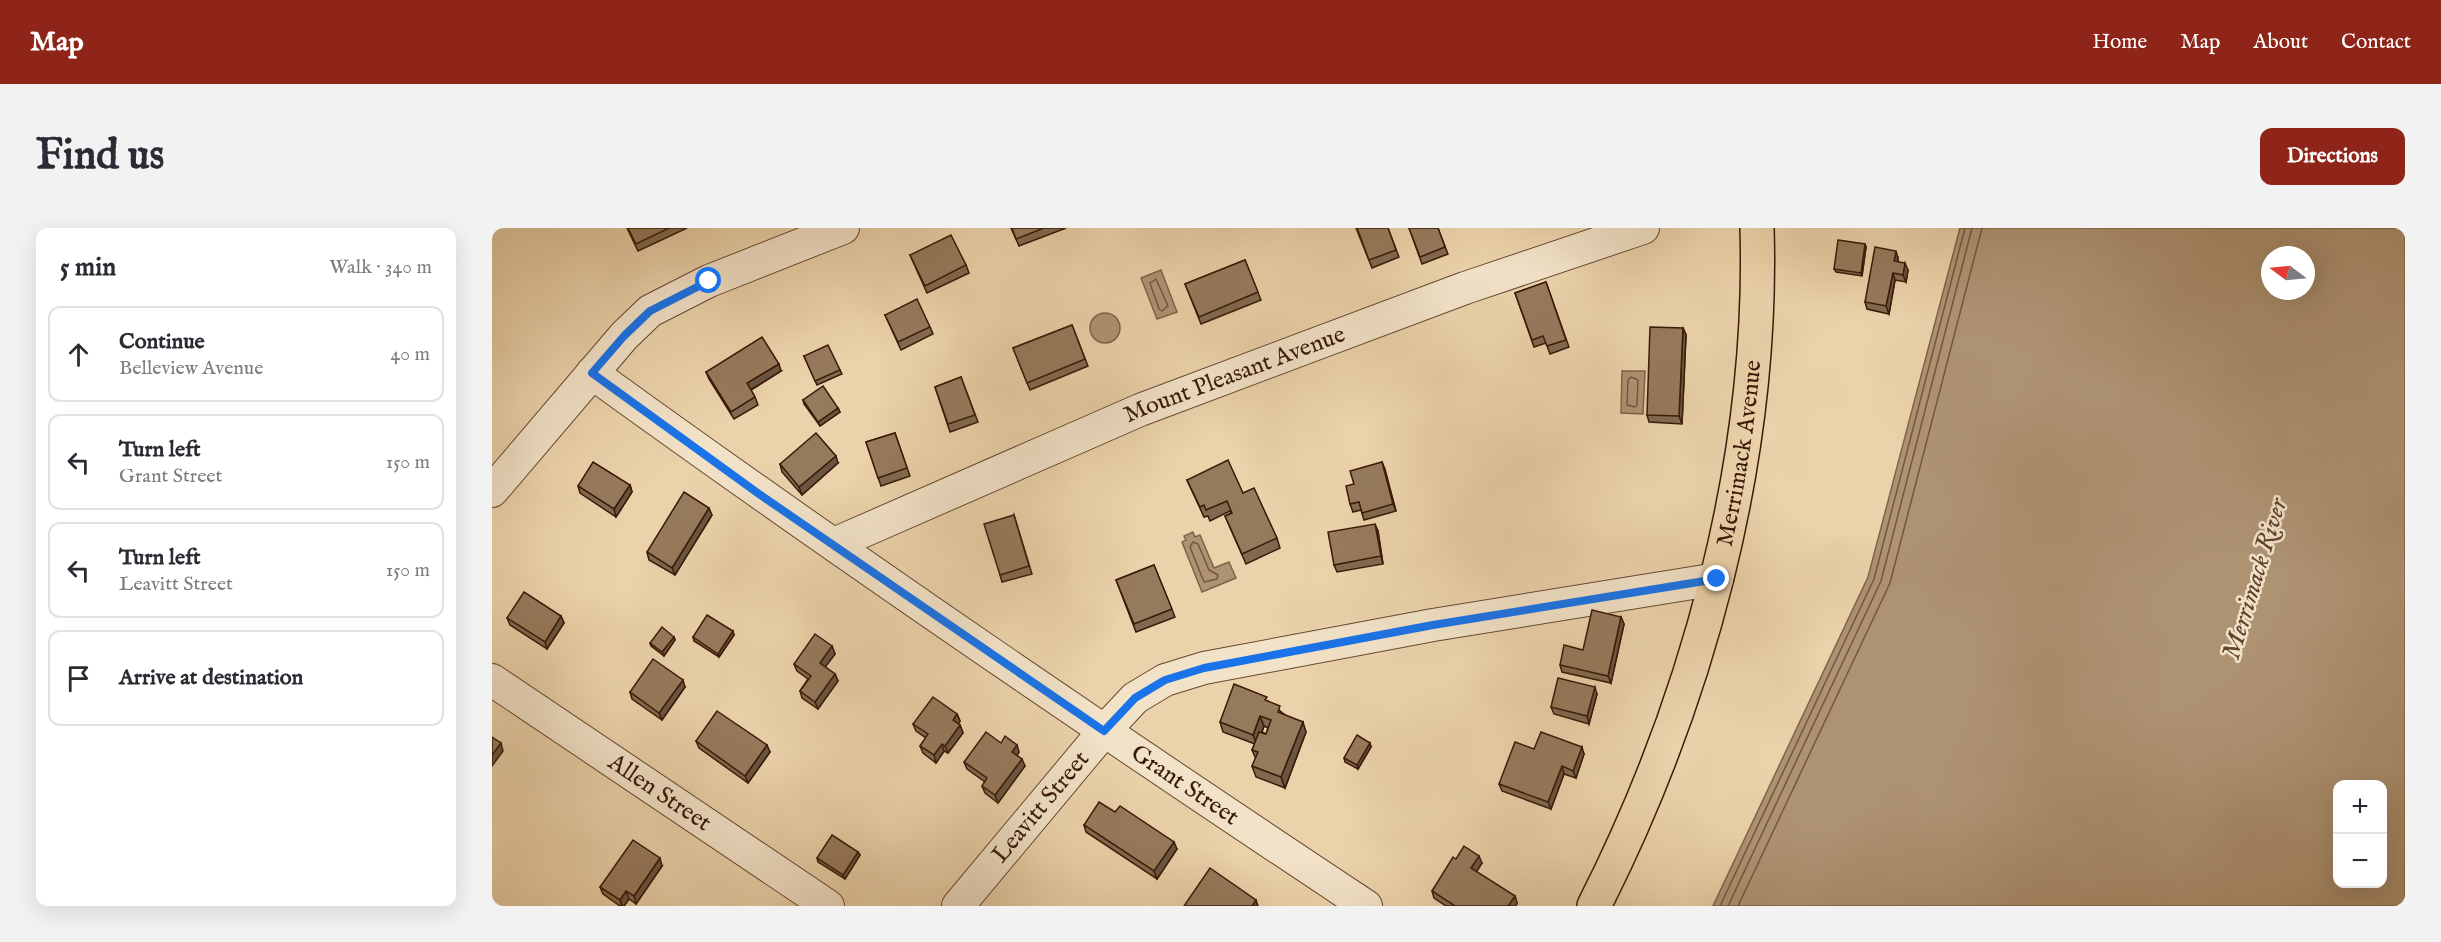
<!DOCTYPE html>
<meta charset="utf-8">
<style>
:root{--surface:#fff;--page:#f2f2f3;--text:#2b2b33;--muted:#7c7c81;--line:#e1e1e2;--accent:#8f2418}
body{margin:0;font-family:"IM FELL English",serif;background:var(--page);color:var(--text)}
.controls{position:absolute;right:18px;bottom:18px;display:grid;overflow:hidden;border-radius:12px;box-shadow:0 6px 24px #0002}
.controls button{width:54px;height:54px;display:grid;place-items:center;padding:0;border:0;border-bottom:2px solid var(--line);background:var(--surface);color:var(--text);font:30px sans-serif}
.compass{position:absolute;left:1769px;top:18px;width:54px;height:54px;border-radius:50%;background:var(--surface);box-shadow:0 6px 24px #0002;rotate:286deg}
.stop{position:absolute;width:18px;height:18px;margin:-14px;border:4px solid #1a73e8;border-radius:50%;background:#fff}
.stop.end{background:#1a73e8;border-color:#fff;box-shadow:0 2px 6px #0008}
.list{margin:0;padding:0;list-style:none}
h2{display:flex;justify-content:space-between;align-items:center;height:78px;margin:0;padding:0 24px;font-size:26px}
h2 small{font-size:20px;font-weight:400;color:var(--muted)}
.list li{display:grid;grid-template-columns:39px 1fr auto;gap:18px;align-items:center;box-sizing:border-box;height:96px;margin:0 12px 12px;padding:0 12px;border:2px solid var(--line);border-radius:12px}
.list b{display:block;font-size:22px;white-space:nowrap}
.list p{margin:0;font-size:20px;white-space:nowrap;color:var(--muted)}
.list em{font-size:20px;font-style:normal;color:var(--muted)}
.icon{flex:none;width:33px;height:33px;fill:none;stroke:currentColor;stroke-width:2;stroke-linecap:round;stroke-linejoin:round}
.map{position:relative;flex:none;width:1913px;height:678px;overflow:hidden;border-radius:12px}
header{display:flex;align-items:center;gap:36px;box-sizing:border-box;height:84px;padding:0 30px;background:var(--accent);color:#fff}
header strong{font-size:28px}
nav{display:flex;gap:33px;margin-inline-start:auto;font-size:21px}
.intro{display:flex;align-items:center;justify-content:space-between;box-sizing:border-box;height:144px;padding:0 36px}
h1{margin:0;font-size:42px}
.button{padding:15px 27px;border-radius:12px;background:var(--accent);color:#fff;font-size:21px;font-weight:700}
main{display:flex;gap:36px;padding:0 36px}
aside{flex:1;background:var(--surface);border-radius:12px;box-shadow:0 6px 24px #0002}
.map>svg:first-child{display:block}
</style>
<header>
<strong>Map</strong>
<nav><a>Home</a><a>Map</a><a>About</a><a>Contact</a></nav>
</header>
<div class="intro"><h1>Find us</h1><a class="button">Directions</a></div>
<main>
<aside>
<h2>5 min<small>Walk · 340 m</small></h2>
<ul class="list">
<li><svg class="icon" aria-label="ahead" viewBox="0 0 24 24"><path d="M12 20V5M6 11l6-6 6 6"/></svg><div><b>Continue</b><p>Belleview Avenue</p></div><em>40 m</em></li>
<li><svg class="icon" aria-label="left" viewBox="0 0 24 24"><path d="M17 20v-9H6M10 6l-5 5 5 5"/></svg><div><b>Turn left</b><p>Grant Street</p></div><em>150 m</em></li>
<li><svg class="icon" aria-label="left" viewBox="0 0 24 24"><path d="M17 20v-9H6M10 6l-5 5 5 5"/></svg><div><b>Turn left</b><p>Leavitt Street</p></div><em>150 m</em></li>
<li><svg class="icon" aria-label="arrive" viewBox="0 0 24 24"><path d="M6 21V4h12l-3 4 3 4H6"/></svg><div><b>Arrive at destination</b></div></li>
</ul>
</aside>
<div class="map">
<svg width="1913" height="678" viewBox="0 0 1913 678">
<rect width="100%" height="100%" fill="#ebd2aa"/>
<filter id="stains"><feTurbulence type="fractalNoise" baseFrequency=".00333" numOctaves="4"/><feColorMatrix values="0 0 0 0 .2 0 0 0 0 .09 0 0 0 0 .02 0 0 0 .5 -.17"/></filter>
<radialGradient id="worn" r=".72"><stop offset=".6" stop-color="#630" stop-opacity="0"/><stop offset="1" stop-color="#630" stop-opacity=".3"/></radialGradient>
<g fill="#ae9373" stroke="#7f6348" stroke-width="1.5" fill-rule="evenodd">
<path d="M1468 0H1913V678H1221L1376 349ZM1778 27H1814V63H1778ZM1846 556H1890V656H1846Z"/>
<polygon points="669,42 685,84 665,91 649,50"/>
<circle cx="613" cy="100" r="15"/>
<polygon points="1130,143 1153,143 1151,186 1129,185"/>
<polygon points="701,304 703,309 708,307 722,340 737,334 744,350 710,364 690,314 694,312 692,308"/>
</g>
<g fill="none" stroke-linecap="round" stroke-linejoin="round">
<g stroke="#74563e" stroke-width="1.5">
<polygon points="664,51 676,78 670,83 667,81 658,55"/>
<polygon points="1139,149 1146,152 1145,177 1143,179 1135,177 1136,152"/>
<polygon points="701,314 706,316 717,342 726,347 725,351 712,354 698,319"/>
<polyline points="1228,678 1382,351 1473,0"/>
<polyline points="1236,678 1389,353 1480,0"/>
<polyline points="1246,678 1398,355 1490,0"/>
</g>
<defs>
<g id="minor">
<path id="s1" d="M100 145C354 329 613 505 874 678"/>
<polyline points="0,263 132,108 158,83 217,53 351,0"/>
<path id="s2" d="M342 316 648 182 973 60 1151 0"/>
<path id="s3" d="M0 452 336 678"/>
<path id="s4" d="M466 678 612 503 643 470 673 452 712 440 941 397 1225 351"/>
</g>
<g id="major">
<path id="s5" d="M1102 678C1206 473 1272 231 1265 0"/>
</g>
</defs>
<use href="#minor" stroke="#664830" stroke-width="34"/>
<use href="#major" stroke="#391a08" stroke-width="36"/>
<use href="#minor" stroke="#f2e2c8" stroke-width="32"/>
<use href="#major" stroke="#ebd2aa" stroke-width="33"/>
</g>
<g fill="#81694f" stroke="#391a08" stroke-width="1.5" fill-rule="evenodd">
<polygon points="135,0 195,0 146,23"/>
<polygon points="519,0 574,0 527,18"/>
<polygon points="864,0 896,0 907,29 880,40"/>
<polygon points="917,0 946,0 956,26 930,36"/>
<polygon points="1374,19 1370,48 1344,44 1342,41"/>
<polygon points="418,27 474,37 477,45 435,65"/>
<polygon points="1406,30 1406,33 1416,42 1414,54 1403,52 1397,86 1375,81 1373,74"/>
<polygon points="753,32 769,72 709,96 693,56"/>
<polygon points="1054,54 1077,119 1058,126 1054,115 1042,119 1023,65"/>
<polygon points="393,87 438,99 441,106 409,122"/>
<polygon points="580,97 596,138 538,162 521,120"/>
<polygon points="1191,100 1194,107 1190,196 1157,194 1155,187"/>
<polygon points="312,128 348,142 350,146 325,157"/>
<polygon points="289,143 259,162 263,169 266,177 242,191 217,151 214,144"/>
<polygon points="469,149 486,194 458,204 443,159"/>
<polygon points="311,172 346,180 348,184 328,198 312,176"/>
<polygon points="403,205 418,248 389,258 374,214"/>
<polygon points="890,234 904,283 872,292 869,282 861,284 858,276 862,256"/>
<polygon points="346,235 310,267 290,244 288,236"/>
<polygon points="695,252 751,265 785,310 788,320 754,336 733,288 739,285 738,283 718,293 716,288 712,289"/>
<polygon points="138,257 140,264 124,289 88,265 86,258"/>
<polygon points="220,287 183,347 157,332 155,324"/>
<polygon points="522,287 540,346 510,354 508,347"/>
<polygon points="886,303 891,336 845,344 842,337"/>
<polygon points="662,337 683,389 644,404 624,352"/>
<polygon points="69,388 72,395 55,421 18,397 15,390"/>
<polygon points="1129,389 1132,396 1119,455 1070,444 1068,437 1091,422"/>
<polygon points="242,407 227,429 202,413 201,409"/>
<polygon points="182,409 183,412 172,428 159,418 158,415"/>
<polygon points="340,418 343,426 333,439 343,446 346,453 326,481 310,470 308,463 316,451 305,443 302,436"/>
<polygon points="193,459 170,492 140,471 138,464"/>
<polygon points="1105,466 1097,496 1062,486 1059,479"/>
<path d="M776 473 814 504 793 560 764 549 760 538 764 531 760 522 763 516 731 504 728 494ZM772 498 776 500 774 506 770 504Z"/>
<polygon points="465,486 468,493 466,496 468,497 471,505 456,525 452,523 444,535 431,525 428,518 434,510 424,503 421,496"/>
<polygon points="204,513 278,524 256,555 207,520"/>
<polygon points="509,515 527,524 525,527 533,538 506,575 493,565 490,558 493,554 475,541 472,534"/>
<polygon points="879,519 866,541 853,534 852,530"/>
<polygon points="1042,521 1092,526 1084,550 1072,546 1059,581 1010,563 1007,556"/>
<polygon points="623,584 685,621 665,651 594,604 592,597"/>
<polygon points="366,624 368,627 353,651 326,634 325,630"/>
<polygon points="964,631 990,635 984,644 1023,668 1025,675 1024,678 954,678 942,670 940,663"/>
<polygon points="170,638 144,676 137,671 132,678 128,678 111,666 108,659"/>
</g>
<g fill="#695540" stroke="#391a08" stroke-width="1.5">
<polygon points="1373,16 1374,19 1370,48 1369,45"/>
<polygon points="1404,23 1406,30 1404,40 1402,33"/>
<polygon points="1413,35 1416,42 1414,54 1411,47"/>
<polygon points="1401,45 1403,52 1397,86 1394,78"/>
<polygon points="1191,100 1194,107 1190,196 1187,188"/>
<polygon points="287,136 289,143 257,163 255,155"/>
<polygon points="346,180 348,184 328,198 326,194"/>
<polygon points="344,228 346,235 310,267 307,259"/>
<polygon points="890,234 893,241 904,283 901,276"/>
<polygon points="138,257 140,264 124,289 122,281"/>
<polygon points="217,280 220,287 183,347 180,340"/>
<polygon points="883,296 886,303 891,336 889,328"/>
<polygon points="69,388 72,395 55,421 53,414"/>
<polygon points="1129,389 1132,396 1119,455 1116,448"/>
<polygon points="241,403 242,407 227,429 226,426"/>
<polygon points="182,409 183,412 172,428 170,424"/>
<polygon points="340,418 343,426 331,442 328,435"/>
<polygon points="343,446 346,453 326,481 323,474"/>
<polygon points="191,452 193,459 170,492 167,485"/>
<polygon points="1103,459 1105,466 1097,496 1095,488"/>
<polygon points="465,486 468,493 464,500 461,492"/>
<polygon points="768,488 772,498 765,517 761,507"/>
<polygon points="811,494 814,504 793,560 789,549"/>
<polygon points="468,497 471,505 456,525 453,518"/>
<polygon points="9,515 11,523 0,538 0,527"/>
<polygon points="878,515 879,519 866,541 865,537"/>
<polygon points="450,516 452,523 444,535 442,527"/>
<polygon points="275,517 278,524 256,555 253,548"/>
<polygon points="525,517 527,524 523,531 520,524"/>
<polygon points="1090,519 1092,526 1084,550 1081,543"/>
<polygon points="530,531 533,538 506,575 503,567"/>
<polygon points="1070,538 1072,546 1059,581 1056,574"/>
<polygon points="682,614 685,621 665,651 662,643"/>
<polygon points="366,624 368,627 353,651 351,647"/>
<polygon points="987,628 990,635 982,648 979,640"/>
<polygon points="168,630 170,638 144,676 142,668"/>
<polygon points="134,663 137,671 132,678 130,678 128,672"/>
<polygon points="1023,668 1025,675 1024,678 1016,678"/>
<polygon points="764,672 766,678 760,678"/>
</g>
<g fill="#967a5c" stroke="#391a08" stroke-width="1.5">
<polygon points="136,0 177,0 144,16"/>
<polygon points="520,0 552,0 524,11"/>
<polygon points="865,0 896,0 904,22 877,32"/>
<polygon points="917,0 946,0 953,19 928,29"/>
<polygon points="459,7 474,37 433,58 418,27"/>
<polygon points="1346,12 1373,16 1369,45 1342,41"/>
<polygon points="1383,19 1404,23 1402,33 1413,35 1411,47 1401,45 1394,78 1373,74"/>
<polygon points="753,32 766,64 707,89 693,56"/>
<polygon points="1054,54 1074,112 1055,118 1051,108 1040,112 1023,65"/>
<polygon points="425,71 438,99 406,114 393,87"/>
<polygon points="580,97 593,131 535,155 521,120"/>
<polygon points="1158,99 1191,100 1187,188 1155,187"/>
<polygon points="270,109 287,136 255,155 263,169 239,184 214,144"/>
<polygon points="336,117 348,142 323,153 312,128"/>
<polygon points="469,149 483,187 456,196 443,159"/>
<polygon points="331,158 346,180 326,194 311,172"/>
<polygon points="324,205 344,228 307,259 288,236"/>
<polygon points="403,205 415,240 386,250 374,214"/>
<polygon points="736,232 751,265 762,260 785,310 750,326 733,288 740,285 735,273 714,282 712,277 708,279 695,252"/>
<polygon points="101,234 138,257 122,281 86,258"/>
<polygon points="890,234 901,276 870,285 867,274 858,276 854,258 862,256 858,243"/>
<polygon points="192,264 217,280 180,340 155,324"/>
<polygon points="522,287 537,338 508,347 492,296"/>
<polygon points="883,296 889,328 842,337 836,304"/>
<polygon points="662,337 680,381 642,396 624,352"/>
<polygon points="32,364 69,388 53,414 15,390"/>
<polygon points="1100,382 1129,389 1116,448 1068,437 1072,417 1091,422"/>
<polygon points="215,387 241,403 226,426 201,409"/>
<polygon points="170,399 182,409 170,424 158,415"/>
<polygon points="323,406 340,418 328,435 343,446 323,474 308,463 319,448 302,436"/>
<polygon points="161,431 191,452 167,485 138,464"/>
<polygon points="1066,450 1103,459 1095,488 1059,479"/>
<polygon points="742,456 775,469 773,472 788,478 786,484 811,494 789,549 760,538 766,524 760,522 767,504 774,506 779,492 768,488 761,507 728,494"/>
<polygon points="441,469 465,486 461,492 468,497 453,518 450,516 442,527 428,518 436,506 421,496"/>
<polygon points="225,483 275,517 253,548 204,513"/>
<polygon points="494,504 509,515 513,508 525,517 520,524 530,531 503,567 490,558 495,550 472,534"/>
<polygon points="1049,504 1090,519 1081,543 1070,538 1056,574 1007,556 1023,514 1042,521"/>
<polygon points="865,507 878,515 865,537 852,530"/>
<polygon points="0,509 9,515 0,527"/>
<polygon points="607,574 623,584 628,578 682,614 662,643 592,597"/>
<polygon points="340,607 366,624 351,647 325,630"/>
<polygon points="141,612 168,630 142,668 134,663 128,672 108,659"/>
<polygon points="972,618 987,628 979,640 1023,668 1016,678 963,678 940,663 961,629 964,631"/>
<polygon points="718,640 764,672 760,678 692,678"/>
</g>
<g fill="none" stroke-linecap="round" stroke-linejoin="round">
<polyline stroke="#1a73e8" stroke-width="8" points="217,53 158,83 132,108 100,145 267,266 612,503 643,470 673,452 712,440 941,397 1225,351"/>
</g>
<g text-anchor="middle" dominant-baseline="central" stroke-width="5" stroke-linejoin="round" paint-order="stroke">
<g font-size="24" fill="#391a08" stroke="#f2e2c8">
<text stroke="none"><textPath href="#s2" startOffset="435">Mount Pleasant Avenue</textPath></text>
<text stroke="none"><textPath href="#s5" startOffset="478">Merrimack Avenue</textPath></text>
<text stroke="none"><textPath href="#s1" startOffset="722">Grant Street</textPath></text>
<text stroke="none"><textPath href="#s3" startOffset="202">Allen Street</textPath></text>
<text stroke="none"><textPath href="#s4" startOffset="129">Leavitt Street</textPath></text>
</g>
<g font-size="26" font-style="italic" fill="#62442d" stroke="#f2e2c8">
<text transform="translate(1763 351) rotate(-73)">Merrimack River</text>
</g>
</g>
<rect width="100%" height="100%" filter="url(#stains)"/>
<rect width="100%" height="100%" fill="url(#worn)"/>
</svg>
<div class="controls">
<button>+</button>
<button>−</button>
</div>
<svg class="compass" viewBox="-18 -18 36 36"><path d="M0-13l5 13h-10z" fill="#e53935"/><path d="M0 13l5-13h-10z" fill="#7c7c81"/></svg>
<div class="stop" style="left:217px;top:53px"></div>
<div class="stop end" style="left:1225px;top:351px"></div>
</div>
</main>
